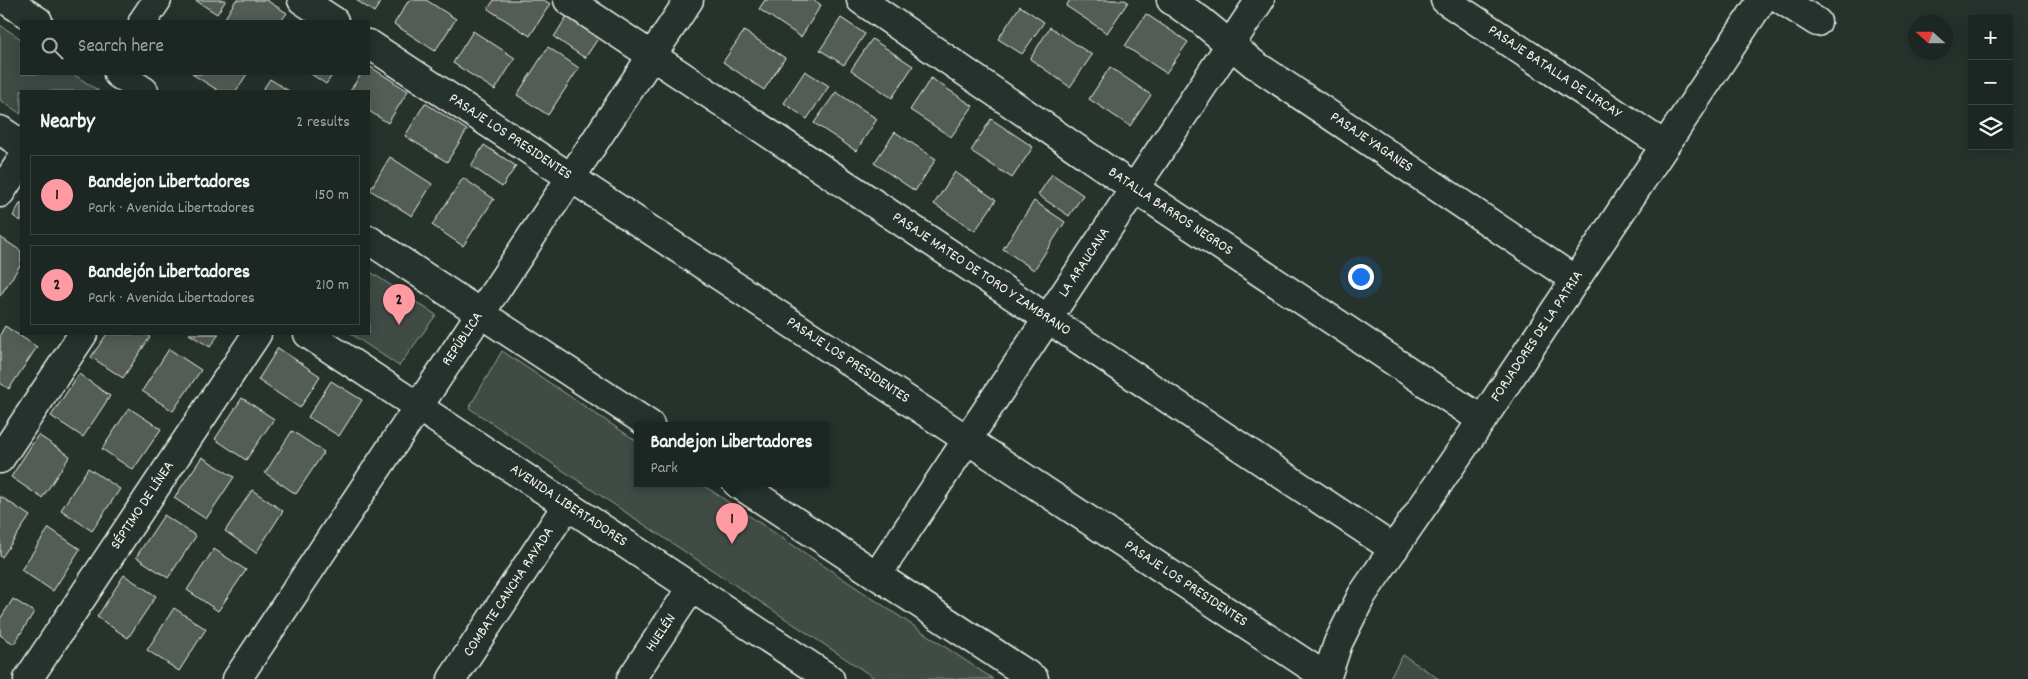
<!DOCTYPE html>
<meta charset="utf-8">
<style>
:root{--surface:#1c2622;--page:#29322f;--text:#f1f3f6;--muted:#a0a5a5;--line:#3a4340;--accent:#ff9aa2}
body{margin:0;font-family:Dekko,sans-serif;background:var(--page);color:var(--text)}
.controls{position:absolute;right:15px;top:15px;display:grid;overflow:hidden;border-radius:0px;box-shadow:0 2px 12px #0003}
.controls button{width:45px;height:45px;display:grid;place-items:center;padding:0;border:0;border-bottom:1px solid var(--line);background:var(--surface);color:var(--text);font:25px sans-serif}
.compass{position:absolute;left:1908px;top:15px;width:45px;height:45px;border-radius:50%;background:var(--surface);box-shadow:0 2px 12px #0003;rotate:291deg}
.you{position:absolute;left:1360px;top:276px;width:18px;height:18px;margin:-12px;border:4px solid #fff;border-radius:50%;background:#1a73e8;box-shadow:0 0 0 8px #1a73e833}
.badge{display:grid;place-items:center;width:32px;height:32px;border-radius:50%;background:var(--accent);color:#111;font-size:16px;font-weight:700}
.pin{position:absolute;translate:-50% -41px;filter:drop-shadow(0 1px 2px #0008)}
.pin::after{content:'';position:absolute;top:26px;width:18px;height:15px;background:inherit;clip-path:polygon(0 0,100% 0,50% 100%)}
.popup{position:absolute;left:634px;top:422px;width:195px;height:65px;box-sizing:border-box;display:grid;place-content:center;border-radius:0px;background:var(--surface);filter:drop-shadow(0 1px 4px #0005);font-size:16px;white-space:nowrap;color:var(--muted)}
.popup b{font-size:19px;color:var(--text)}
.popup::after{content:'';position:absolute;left:50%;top:100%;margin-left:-10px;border:10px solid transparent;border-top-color:var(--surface)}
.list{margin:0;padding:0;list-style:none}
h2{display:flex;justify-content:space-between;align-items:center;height:65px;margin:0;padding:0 20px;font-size:21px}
h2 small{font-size:16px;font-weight:400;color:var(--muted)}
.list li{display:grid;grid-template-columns:32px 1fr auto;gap:15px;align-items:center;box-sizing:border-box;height:80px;margin:0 10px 10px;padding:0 10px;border:1px solid var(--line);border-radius:0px}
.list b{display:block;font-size:19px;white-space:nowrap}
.list p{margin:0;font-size:16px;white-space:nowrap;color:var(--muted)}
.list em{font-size:16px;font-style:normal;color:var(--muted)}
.icon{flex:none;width:28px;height:28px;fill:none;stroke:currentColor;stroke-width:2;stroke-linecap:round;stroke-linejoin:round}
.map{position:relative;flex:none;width:2028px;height:679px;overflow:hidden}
.search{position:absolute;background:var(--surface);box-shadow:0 2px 12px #0003;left:20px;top:20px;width:350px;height:55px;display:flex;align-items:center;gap:12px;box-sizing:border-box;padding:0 18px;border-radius:0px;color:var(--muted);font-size:19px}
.panel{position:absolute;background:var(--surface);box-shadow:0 2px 12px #0003;left:20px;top:90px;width:350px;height:245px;border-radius:0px}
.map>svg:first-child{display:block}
</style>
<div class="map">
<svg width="2028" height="679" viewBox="0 0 2028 679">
<rect width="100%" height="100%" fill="#26332d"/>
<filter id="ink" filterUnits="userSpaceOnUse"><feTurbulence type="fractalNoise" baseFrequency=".02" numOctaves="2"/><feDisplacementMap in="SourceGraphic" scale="10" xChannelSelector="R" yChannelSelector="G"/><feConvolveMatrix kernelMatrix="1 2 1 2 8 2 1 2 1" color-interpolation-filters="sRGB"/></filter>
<g filter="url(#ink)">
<g fill="#414b45" stroke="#9a9e96">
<polygon points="0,25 21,39 21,74 73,74 99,91 21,91 21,114 0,100"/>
<polygon points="369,271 436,315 399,366 351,334 369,334"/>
<polygon points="502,351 638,442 638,483 700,483 993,679 876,679 469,408"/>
<polygon points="1403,655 1439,679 1389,679"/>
</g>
<g fill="#525c55" stroke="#f4f1e8">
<polygon points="195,0 226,0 217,14"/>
<polygon points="236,0 266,0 287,13 281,21 229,21 225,18"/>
<polygon points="356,0 382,0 374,12"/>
<polygon points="409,0 426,0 456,19 435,51 394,24"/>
<polygon points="494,0 544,0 550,4 530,36 488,9"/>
<polygon points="765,0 814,0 821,5 801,37 759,9"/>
<polygon points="1070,0 1125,0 1128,2 1107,33 1066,6"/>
<polygon points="1020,6 1044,22 1022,54 998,39"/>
<polygon points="1146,14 1188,42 1166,73 1125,46"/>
<polygon points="567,16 599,37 585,58 554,37"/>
<polygon points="841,18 865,34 844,65 820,50"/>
<polygon points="1050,27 1092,55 1070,87 1030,59"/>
<polygon points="473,31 515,58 495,90 453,63"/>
<polygon points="744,31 785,58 764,90 723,62"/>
<polygon points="872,39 913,66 892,98 851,70"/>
<polygon points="548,47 579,68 548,115 517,95"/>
<polygon points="369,66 408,91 388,123 369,111 369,91 350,91 361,74 369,74"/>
<polygon points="1110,67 1151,95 1130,126 1089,99"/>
<polygon points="805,71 829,86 807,119 784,103"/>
<polygon points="192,74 247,74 236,91 219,91"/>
<polygon points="311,74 333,74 326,84"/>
<polygon points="931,78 973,106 951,137 910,110"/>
<polygon points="270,79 289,91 262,91"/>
<polygon points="836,92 877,119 856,151 814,123"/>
<polygon points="425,103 467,130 447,162 405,136"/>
<polygon points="991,119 1033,147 1012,178 971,151"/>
<polygon points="895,132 936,159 915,191 874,163"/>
<polygon points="484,145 516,166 502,187 471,166"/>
<polygon points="390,157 432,184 412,216 370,190"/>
<polygon points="955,172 996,200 975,231 934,204"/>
<polygon points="1052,174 1083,195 1069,216 1038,195"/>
<polygon points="463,178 494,199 463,246 432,225"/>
<polygon points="1034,201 1065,222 1034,270 1003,249"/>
<polygon points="21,202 21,221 13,216"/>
<polygon points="0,237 21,251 21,264 0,296"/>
<polygon points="5,326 37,347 9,389 0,383 0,335"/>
<polygon points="107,334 146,334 150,337 123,378 91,357"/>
<polygon points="189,334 219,334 210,347"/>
<polygon points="278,348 320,376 300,408 258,380"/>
<polygon points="169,349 201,370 173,411 142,391"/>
<polygon points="79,374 110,396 83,437 51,416"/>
<polygon points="331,381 362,400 339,436 308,417"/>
<polygon points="242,398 274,419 246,460 215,439"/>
<polygon points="129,408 161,429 133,470 102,449"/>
<polygon points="292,431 324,452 296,494 265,473"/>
<polygon points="38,435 70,456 42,498 11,477"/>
<polygon points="202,457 234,477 206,519 174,498"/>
<polygon points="88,468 120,489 92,531 61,510"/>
<polygon points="252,490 283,511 256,553 225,531"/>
<polygon points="0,496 30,516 2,557 0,556"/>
<polygon points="164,515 196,536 168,578 136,557"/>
<polygon points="49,528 80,549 53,591 21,570"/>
<polygon points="214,549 246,570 218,611 187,590"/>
<polygon points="124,575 156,596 128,638 97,617"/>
<polygon points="13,599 34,612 14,644 0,635 0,619"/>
<polygon points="174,608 206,629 179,671 147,650"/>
</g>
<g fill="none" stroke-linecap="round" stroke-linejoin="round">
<defs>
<g id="minor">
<polyline points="6,0 38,21"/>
<polyline points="302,0 334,21"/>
<path id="s1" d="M568 0 1394 549"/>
<path id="s2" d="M861 0 1134 188 1482 420"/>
<path id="s3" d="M1171 0 1200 20 1254 64 1575 280"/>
<path id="s4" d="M1445 0 1664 145"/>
<polyline points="1782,0 1817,22"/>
<polyline points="143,21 157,0"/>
<path id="s5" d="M369 44 1326 677"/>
<polyline points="118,74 144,91"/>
<polyline points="0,130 21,144"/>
<polyline points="0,193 21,161"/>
<polyline points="369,240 650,425"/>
<path id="s6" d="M308 334 830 679"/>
<polyline points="0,459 83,334"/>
<polyline points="737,483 1034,679"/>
<path id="s7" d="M877 575 1260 0"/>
<path id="s8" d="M28 679 257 334"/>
<path id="s9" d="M237 679 689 0"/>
<path id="s10" d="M452 679 567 505"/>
<path id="s11" d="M631 679 692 587"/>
<path id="s12" d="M1326 679 1338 643 1362 595 1482 420 1762 0"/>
</g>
</defs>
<use href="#minor" stroke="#f4f1e8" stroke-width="31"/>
<use href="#minor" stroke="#26332d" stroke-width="28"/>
</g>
</g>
<g text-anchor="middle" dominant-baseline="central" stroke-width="4" stroke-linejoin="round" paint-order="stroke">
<g font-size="15" fill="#f4f1e8" stroke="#26332d">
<text stroke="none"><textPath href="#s4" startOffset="131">PASAJE BATALLA DE LIRCAY</textPath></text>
<text stroke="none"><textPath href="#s5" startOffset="169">PASAJE LOS PRESIDENTES</textPath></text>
<text stroke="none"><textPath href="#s3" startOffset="246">PASAJE YAGANES</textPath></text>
<text stroke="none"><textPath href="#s2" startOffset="375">BATALLA BARROS NEGROS</textPath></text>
<text stroke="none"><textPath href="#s7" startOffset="375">LA ARAUCANA</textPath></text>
<text stroke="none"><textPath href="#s1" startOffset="496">PASAJE MATEO DE TORO Y ZAMBRANO</textPath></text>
<text stroke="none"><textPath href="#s12" startOffset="404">FORJADORES DE LA PATRIA</textPath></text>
<text stroke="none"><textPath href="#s9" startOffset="408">REPÚBLICA</textPath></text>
<text stroke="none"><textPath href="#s5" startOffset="574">PASAJE LOS PRESIDENTES</textPath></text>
<text stroke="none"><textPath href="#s8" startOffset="208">SÉPTIMO DE LÍNEA</textPath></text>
<text stroke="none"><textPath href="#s6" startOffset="312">AVENIDA LIBERTADORES</textPath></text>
<text stroke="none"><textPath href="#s5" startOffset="979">PASAJE LOS PRESIDENTES</textPath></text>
<text stroke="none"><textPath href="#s10" startOffset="104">COMBATE CANCHA RAYADA</textPath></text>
<text stroke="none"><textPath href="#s11" startOffset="55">HUELÉN</textPath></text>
</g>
</g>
</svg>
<div class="controls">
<button>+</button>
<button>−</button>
<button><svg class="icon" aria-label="layers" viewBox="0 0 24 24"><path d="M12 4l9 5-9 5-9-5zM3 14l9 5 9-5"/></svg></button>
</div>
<svg class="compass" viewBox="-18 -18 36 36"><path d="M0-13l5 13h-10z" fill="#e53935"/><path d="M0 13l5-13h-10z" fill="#a0a5a5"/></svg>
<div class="you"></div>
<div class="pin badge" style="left:732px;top:544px">1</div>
<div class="popup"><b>Bandejon Libertadores</b>Park</div>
<div class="pin badge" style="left:399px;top:325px">2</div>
<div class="search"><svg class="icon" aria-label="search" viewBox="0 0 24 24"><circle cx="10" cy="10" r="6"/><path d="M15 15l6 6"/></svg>Search here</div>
<section class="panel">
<h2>Nearby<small>2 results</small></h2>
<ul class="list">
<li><span class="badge">1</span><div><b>Bandejon Libertadores</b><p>Park · Avenida Libertadores</p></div><em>150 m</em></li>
<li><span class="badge">2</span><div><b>Bandejón Libertadores</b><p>Park · Avenida Libertadores</p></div><em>210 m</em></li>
</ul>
</section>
</div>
